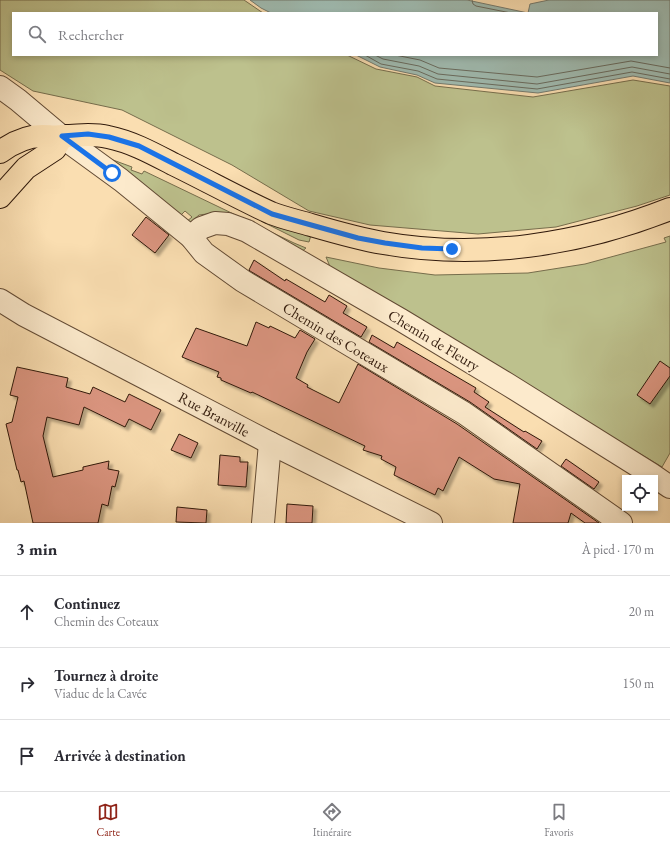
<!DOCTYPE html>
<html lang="fr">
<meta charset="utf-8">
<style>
:root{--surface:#fff;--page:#f2f2f3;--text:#2b2b33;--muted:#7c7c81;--line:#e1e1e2;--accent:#8f2418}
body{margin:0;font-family:"EB Garamond",serif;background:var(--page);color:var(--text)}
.controls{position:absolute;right:12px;bottom:12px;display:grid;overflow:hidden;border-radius:0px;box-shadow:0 2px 6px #0003}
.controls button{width:36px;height:36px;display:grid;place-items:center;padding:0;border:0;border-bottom:1px solid var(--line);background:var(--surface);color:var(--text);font:20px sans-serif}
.stop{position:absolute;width:12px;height:12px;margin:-9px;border:3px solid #1a73e8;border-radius:50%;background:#fff}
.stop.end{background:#1a73e8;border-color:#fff;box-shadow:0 1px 4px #0008}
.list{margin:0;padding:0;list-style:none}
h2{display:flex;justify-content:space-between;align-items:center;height:52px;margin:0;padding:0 16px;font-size:17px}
h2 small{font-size:13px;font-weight:400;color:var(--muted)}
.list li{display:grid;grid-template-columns:26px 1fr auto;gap:12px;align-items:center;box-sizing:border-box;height:72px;padding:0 16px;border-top:1px solid var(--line)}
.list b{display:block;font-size:15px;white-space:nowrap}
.list p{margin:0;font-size:13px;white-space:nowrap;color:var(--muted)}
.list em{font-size:13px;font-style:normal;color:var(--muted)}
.icon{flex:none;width:22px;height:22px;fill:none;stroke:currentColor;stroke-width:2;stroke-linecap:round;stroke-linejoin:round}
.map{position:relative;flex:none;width:670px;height:523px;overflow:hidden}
.search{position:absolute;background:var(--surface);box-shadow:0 2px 6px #0003;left:12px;right:12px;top:12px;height:44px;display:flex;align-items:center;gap:10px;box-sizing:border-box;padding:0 14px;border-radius:0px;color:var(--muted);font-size:15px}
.sheet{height:268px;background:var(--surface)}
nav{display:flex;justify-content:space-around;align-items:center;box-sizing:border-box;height:56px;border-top:1px solid var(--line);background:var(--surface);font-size:11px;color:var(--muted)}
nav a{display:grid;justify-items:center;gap:2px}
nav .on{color:var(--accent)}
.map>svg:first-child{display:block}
</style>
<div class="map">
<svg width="670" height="523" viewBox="0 0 670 523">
<defs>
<filter id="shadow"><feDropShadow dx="3.5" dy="3.5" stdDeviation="1" flood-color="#0004"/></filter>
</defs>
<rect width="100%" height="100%" fill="#fadeb1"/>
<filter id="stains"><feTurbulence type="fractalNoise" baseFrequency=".005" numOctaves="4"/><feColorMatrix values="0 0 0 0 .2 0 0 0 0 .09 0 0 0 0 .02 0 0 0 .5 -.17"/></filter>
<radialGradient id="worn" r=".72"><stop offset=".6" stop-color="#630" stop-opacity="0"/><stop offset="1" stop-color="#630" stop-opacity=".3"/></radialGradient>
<g fill="#bdc18d" stroke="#766d4c">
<polygon points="0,0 244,0 263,13 13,13 13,55 347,55 376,69 417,77 435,86 533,97 633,80 670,86 670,195 637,206 556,227 478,234 370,225 309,211 232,165 122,110 33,91 0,70"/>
<polygon points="113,160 132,167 131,170 142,174 144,171 294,243 306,248 300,253 215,213 199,215 191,222 186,222 192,217 185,211 179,217 111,161"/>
<polygon points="261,221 311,235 309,242 299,240"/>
<polygon points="670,236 670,453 662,467 331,269 326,257 379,268 435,275 528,273 585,264 666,242 664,238"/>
</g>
<polygon fill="#9fbbb1" stroke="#737a6f" points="250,0 467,0 528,13 530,4 549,0 670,0 670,83 633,76 538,93 435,83 417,75 380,67 356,55 657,55 657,13 271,13 261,8"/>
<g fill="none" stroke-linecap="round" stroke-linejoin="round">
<g stroke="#686a5e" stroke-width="1">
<polyline points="472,0 473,4 476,6 511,13"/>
<polyline points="365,55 381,64 418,71 437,79 537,89 632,72 670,79"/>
<polyline points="375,55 383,59 419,66 438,74 537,84 632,67 670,74"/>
<polyline points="395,55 420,60 439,68 537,77 631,61 670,68"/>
</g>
</g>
<g fill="#dc9681" stroke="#30190b" filter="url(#shadow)">
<polygon points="146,217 169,235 155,253 132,235"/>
<polygon points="254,260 285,281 286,279 325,302 329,295 347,306 343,313 367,327 361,337 250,271 249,270"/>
<polygon points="256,322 269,328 270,326 295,338 300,330 315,339 307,352 296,378 308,385 307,387 339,403 358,364 457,424 599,523 585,523 571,513 568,523 513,523 520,484 494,479 459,457 443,491 438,488 435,495 394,475 396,467 381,459 382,456 363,450 365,446 252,392 251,393 221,380 221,378 217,377 219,372 182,357 196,328 247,346"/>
<polygon points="372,335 394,348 397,342 476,388 474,392 489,402 485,407 524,432 525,431 542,441 537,449 470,402 369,342"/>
<polygon points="660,361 670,368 670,376 650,404 637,395"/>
<polygon points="17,367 68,378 66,387 90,394 93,387 125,402 129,394 161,410 151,430 129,419 125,427 84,407 79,425 47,417 43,436 53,477 83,470 83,467 109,461 108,469 119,471 115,487 112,486 108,506 102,504 98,523 33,523 24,481 21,482 18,470 17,470 6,424 12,422 18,397 10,395"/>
<polygon points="179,434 198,443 191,458 171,450"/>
<polygon points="220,455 240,457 240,462 248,462 246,487 218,485"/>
<polygon points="566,459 599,482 594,489 561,466"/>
<polygon points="287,504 313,506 312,523 286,523"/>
<polygon points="177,507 207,510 206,523 176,522"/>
</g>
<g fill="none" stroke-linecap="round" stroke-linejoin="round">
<defs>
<g id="minor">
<polyline points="0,87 18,100 62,137 121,180 191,237 204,253 243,281 464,413 621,523"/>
<polyline points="191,237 201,228 215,223 228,224 247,231 401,320 507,384 651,474 670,487"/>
<polyline points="0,300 24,315 270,443 431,523"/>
<polyline points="263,523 270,443"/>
</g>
<g id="major">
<path d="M0 152C11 144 27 136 42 136 49 136 56 137 63 136 80 136 91 133 108 137 132 142 152 153 173 164 206 180 238 198 271 213 283 218 298 221 311 225 335 232 359 239 383 243 480 260 579 245 670 209"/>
<polyline points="0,197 26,168 55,149 62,137"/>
</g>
</defs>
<use href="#minor" stroke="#624a34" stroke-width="24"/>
<use href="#major" stroke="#30190b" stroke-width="24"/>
<use href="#minor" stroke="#fceacc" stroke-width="22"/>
<use href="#major" stroke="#fadeb1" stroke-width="22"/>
</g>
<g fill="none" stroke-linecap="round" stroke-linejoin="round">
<polyline stroke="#1a73e8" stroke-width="5" points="112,173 62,136 88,134 109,137 139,146 272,214 304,223 358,238 385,243 422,248 452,249"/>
</g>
<g text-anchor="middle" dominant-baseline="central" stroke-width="3" stroke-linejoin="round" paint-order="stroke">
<g font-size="15" fill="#30190b" stroke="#fceacc">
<text transform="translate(336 337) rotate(31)">Chemin des Coteaux</text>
<text transform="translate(434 340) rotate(31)">Chemin de Fleury</text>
<text transform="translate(214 414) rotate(28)">Rue Branville</text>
</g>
</g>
<rect width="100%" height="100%" filter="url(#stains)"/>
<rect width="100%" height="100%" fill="url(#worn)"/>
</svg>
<div class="controls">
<button><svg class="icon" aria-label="locate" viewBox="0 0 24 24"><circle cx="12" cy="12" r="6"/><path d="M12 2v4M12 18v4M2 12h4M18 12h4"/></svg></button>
</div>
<div class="stop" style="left:112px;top:173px"></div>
<div class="stop end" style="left:452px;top:249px"></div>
<div class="search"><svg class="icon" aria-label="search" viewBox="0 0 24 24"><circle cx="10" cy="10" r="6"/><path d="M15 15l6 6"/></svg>Rechercher</div>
</div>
<section class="sheet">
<h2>3 min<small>À pied · 170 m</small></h2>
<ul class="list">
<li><svg class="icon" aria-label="ahead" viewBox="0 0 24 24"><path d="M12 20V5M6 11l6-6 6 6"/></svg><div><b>Continuez</b><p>Chemin des Coteaux</p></div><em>20 m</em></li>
<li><svg class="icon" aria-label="right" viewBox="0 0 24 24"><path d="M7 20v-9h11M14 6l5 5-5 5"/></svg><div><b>Tournez à droite</b><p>Viaduc de la Cavée</p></div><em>150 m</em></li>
<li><svg class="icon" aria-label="arrive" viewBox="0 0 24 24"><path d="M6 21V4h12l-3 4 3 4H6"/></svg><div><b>Arrivée à destination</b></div></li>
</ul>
</section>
<nav>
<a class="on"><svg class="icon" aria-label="map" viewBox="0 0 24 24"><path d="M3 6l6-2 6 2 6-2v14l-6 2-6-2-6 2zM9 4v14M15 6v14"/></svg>Carte</a>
<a><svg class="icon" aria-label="directions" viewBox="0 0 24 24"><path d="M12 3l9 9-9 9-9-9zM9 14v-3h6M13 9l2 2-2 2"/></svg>Itinéraire</a>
<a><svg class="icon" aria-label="saved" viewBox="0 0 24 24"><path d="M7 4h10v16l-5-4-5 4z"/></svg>Favoris</a>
</nav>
